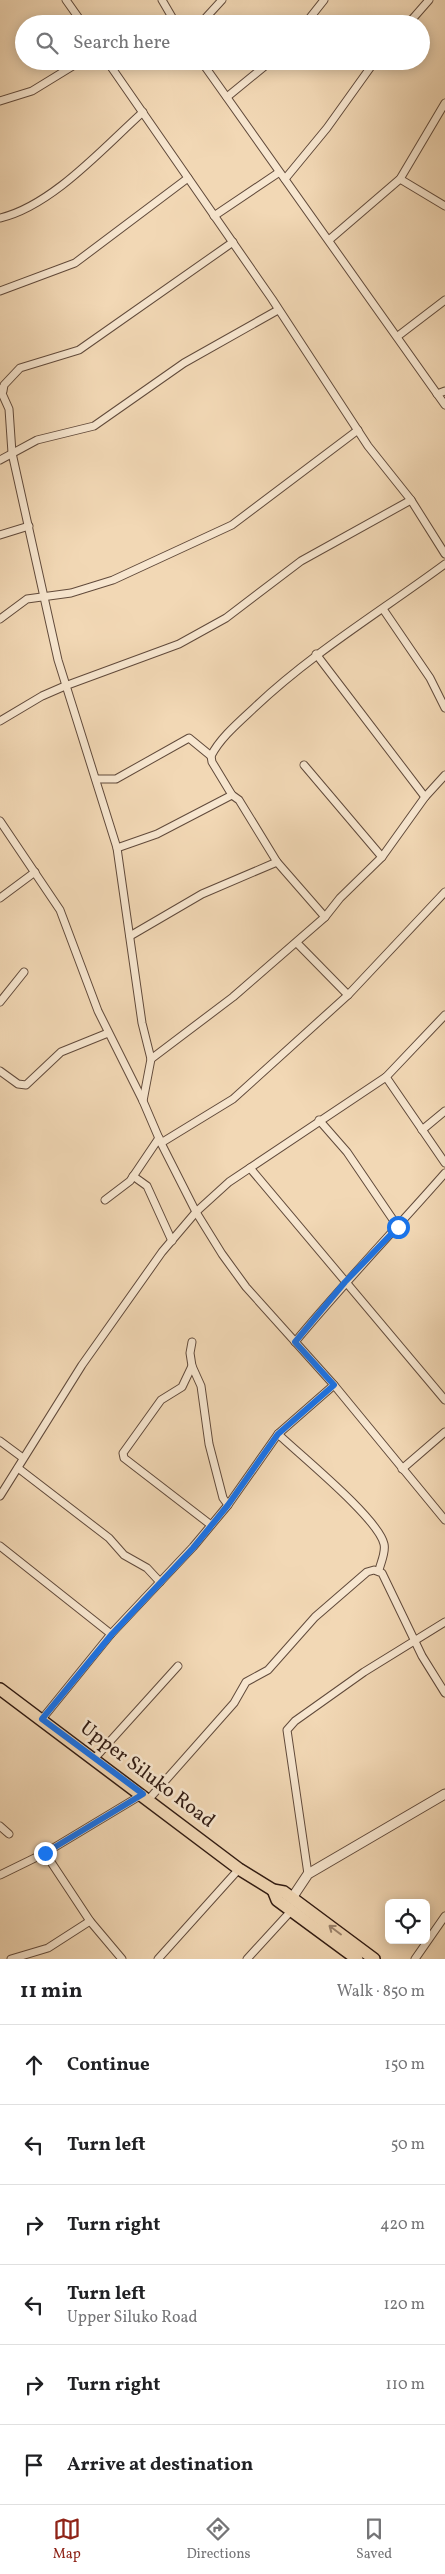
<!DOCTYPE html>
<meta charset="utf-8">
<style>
:root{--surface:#fff;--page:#f6f6f6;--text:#202124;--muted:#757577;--line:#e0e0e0;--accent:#8f2418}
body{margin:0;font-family:Vollkorn,serif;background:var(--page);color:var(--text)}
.controls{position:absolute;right:15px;bottom:15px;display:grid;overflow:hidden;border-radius:8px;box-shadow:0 2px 12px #0003}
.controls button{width:45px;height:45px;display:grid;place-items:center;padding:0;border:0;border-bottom:1px solid var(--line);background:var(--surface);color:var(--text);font:25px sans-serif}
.stop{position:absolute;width:15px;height:15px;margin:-11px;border:4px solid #1a73e8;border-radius:50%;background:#fff}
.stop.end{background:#1a73e8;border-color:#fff;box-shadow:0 1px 5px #0008}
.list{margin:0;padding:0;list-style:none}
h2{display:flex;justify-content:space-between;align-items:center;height:65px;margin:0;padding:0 20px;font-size:21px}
h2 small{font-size:16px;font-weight:400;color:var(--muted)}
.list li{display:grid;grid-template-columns:32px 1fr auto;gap:15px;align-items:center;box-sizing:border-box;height:80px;padding:0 20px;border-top:1px solid var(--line)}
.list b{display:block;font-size:19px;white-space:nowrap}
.list p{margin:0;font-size:16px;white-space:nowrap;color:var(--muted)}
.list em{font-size:16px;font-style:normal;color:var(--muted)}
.icon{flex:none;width:28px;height:28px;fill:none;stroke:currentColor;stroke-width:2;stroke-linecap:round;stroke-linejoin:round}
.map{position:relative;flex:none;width:445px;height:1959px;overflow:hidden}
.search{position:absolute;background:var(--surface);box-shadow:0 2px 12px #0003;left:15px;right:15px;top:15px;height:55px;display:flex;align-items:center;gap:12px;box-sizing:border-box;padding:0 18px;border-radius:28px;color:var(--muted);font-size:19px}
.sheet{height:545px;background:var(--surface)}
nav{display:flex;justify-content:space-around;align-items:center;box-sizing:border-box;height:70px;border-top:1px solid var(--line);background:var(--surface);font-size:14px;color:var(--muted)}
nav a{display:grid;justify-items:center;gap:2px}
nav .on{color:var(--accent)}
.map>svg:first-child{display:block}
</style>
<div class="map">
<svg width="445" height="1959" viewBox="0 0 445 1959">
<rect width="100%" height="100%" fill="#f2d8b5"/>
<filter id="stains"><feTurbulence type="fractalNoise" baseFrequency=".004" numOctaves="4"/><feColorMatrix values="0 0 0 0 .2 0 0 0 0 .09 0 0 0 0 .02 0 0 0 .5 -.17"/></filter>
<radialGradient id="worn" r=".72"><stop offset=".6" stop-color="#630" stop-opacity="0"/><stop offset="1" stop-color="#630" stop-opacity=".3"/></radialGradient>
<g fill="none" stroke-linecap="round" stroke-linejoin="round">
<defs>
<g id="minor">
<polyline points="66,0 83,24"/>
<polyline points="162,0 176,24"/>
<polyline points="200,24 222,0"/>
<polyline points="305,24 324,0"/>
<polyline points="408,24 429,0"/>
<polyline points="107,61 272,299 368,446 411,500 445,554"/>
<polyline points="201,61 445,405"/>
<polyline points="227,97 271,61"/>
<polyline points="0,101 32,91 81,61"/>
<polyline points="285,179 327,128 375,61"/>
<polyline points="400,179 445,206"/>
<polyline points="214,216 278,173"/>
<path d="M0 218C52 206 104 147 143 112"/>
<polyline points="329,240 400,179 445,103"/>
<polyline points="0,291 75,263 188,178"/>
<polyline points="398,336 445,300"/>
<polyline points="0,389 9,409 12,453 58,660 117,848 142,1023 151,1059 143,1101"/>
<polyline points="0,389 3,391 4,385 20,368 79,350 233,242"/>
<polyline points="437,394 445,391"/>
<polyline points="0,460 37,440 94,426 184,363 278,310"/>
<polyline points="0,535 29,526"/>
<polyline points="383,609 430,678 445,708"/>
<polyline points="0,619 27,599 71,593 113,580 232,525 358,430"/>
<polyline points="316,654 425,797"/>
<polyline points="0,721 42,696 65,686 179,644 226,618 301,561 411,500"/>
<polyline points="304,765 382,857"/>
<polyline points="96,779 116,779 189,738 211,756"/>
<polyline points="0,821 60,910 98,1011 143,1101 161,1143 196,1212 222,1254 246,1287 334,1385 445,1520"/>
<polyline points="117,848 157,834 232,795"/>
<polyline points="0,898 35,872"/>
<path d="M325 917 277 862 239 800 232 795 212 762 211 756C220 738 239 722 254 708 312 653 380 612 445 564"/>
<polyline points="130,936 202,894 277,862"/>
<polyline points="297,943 348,995"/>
<polyline points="0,1002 24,972"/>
<polyline points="151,1059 233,997 325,917 340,898 382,857 425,797 445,775"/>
<polyline points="0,1071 18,1084 26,1085 61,1052 108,1033"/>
<polyline points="386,1077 445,1163"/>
<polyline points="319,1120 347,1152 398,1227"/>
<polyline points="422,1130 445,1111"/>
<polyline points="161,1143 233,1099 348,995 445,892"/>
<polyline points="250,1168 445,1400"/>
<polyline points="133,1176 147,1186 172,1241"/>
<polyline points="105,1200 130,1181 159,1138"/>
<polyline points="192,1342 190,1353 192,1366 201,1386 209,1444 223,1498 228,1505"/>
<path d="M295 1342C343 1284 395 1230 445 1173"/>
<polyline points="192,1366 182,1387 161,1400 123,1453 124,1458 211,1525"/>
<path d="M278 1434C300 1455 378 1518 384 1544 386 1552 381 1562 379 1570"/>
<polyline points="0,1441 23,1458"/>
<polyline points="18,1468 109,1538 124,1555 147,1568 160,1582"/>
<polyline points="402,1469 445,1432"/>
<polyline points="0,1496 82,1365 162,1252 196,1212 229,1182 386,1077 445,1015"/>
<polyline points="0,1546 111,1634"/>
<polyline points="42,1719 111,1634 193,1547 228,1505 278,1434 334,1385"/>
<polyline points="94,1759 178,1666"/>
<polyline points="149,1799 234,1703 246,1682 268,1670 315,1617 367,1572 374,1570 382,1573 422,1656 445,1693"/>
<polyline points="0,1826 9,1834"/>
<polyline points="45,1853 90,1921 122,1959"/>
<polyline points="308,1874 287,1730 295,1721 364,1672 445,1622"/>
<polyline points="0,1875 45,1853 143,1794"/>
<polyline points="11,1959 48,1948 90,1921"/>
<polyline points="158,1959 239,1869"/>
<polyline points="247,1959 291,1911"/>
<polyline points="415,1959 445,1916"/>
</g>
<polyline id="tertiary" points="292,1898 308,1874 445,1794"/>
<g id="primary">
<polyline points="0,1689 239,1869 273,1890 284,1892 374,1959"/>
<polyline points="273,1890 277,1900 357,1959"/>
</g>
</defs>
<use href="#minor" stroke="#614a3b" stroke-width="9"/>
<use href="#tertiary" stroke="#614a3b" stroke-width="11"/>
<use href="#primary" stroke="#311b12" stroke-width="14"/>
<use href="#minor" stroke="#f7e6cf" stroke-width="7"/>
<use href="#tertiary" stroke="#f7e6cf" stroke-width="9"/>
<use href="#primary" stroke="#f2d8b5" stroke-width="11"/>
</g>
<defs><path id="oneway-shaft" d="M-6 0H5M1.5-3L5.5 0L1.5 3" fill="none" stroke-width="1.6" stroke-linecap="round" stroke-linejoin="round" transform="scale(1.25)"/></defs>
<use stroke="#9b836c" href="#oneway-shaft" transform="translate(335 1930) rotate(-143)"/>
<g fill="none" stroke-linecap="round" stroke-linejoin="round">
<polyline stroke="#1a73e8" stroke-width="6" points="45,1853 143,1794 42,1719 112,1634 193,1548 228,1505 278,1434 334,1385 295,1342 345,1282 398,1227"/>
</g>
<g text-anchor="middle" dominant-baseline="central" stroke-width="5" stroke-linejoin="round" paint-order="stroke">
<g font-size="20" fill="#311b12" stroke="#f7e6cf">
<text transform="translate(147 1775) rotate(37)">Upper Siluko Road</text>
</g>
</g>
<rect width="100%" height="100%" filter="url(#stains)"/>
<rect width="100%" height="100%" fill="url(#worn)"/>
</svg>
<div class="controls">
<button><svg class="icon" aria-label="locate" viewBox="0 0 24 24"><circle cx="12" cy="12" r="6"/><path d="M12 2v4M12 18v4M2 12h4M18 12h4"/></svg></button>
</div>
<div class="stop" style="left:398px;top:1227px"></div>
<div class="stop end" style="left:45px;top:1853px"></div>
<div class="search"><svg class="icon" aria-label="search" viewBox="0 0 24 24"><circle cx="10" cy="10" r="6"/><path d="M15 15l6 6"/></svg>Search here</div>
</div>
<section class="sheet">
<h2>11 min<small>Walk · 850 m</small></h2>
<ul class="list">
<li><svg class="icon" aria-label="ahead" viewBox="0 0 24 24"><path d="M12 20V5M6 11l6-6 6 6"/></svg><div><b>Continue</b></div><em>150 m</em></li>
<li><svg class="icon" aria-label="left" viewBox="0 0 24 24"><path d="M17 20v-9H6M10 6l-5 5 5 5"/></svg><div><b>Turn left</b></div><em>50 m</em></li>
<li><svg class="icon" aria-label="right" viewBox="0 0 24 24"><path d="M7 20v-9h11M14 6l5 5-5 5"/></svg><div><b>Turn right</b></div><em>420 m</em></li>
<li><svg class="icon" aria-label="left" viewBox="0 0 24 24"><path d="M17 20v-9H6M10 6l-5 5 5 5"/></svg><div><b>Turn left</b><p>Upper Siluko Road</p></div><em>120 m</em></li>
<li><svg class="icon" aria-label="right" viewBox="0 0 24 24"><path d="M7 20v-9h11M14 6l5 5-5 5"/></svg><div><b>Turn right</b></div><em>110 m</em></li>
<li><svg class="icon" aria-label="arrive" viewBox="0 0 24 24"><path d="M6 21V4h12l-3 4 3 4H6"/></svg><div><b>Arrive at destination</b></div></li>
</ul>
</section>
<nav>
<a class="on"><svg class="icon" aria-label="map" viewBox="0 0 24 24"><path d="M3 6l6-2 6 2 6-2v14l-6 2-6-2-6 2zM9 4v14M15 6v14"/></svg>Map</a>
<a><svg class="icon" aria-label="directions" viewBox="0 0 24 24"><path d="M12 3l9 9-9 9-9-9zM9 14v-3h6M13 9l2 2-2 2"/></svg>Directions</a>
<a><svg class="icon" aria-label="saved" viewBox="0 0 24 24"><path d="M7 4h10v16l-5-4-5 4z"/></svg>Saved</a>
</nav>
